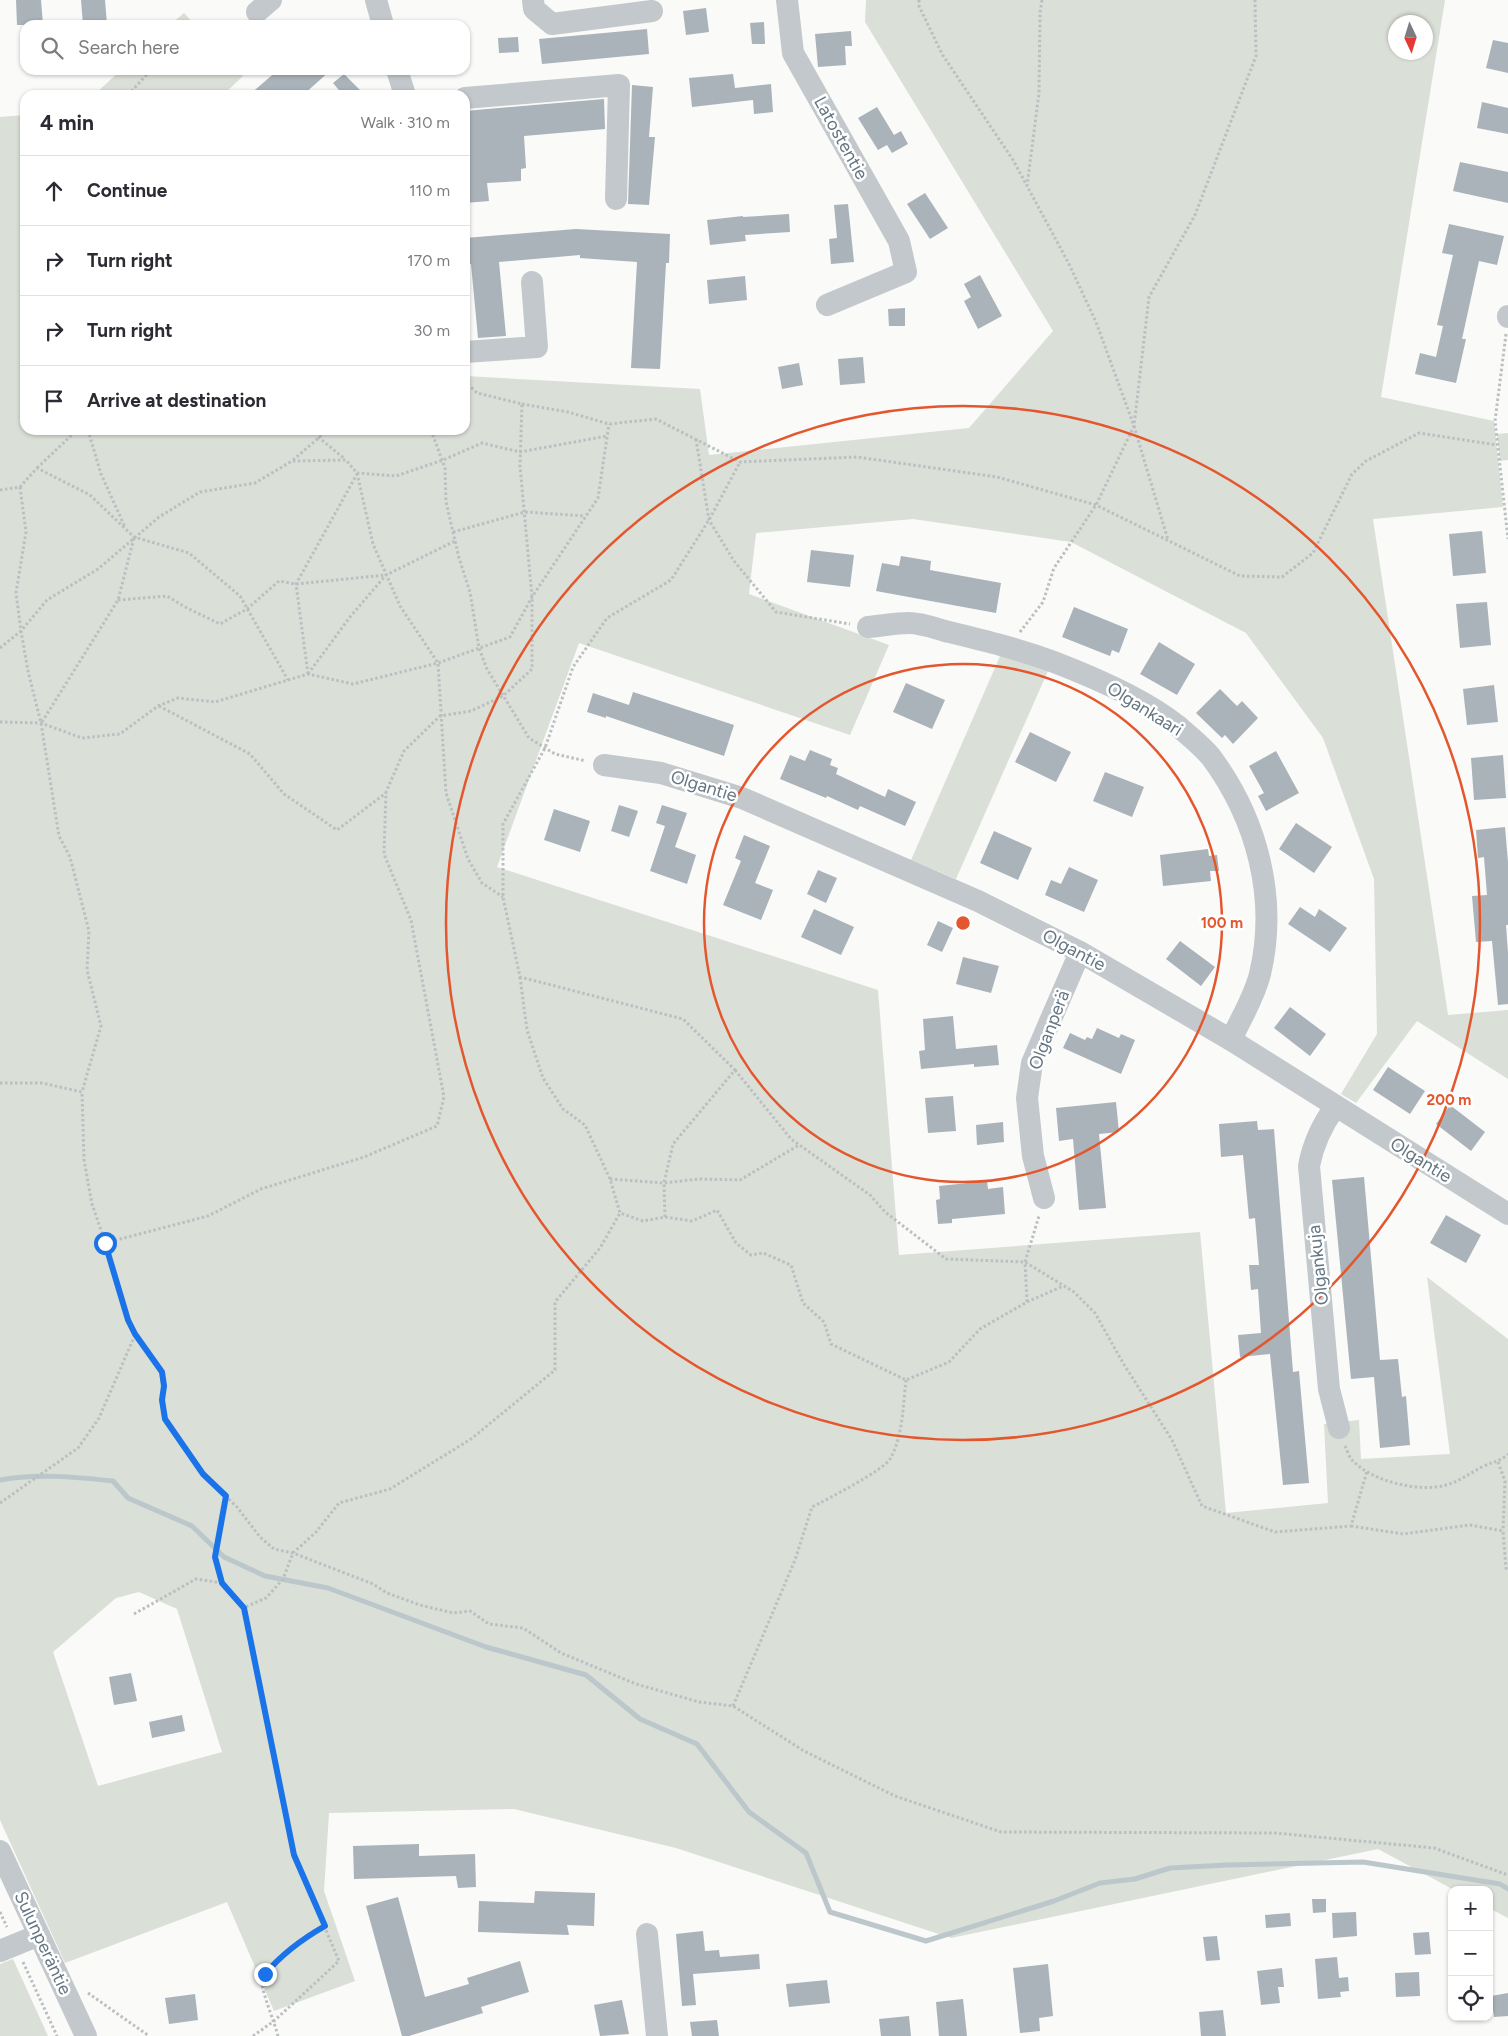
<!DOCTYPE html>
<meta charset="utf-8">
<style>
:root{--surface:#fff;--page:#f2f2f3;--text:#2b2b33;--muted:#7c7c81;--line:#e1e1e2}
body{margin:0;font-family:Figtree,sans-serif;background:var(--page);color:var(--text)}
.controls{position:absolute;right:15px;bottom:15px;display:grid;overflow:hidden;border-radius:10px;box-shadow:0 1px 4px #0004}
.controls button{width:45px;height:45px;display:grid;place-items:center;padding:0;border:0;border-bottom:1px solid var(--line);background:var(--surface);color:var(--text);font:25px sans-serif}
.compass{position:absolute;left:1388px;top:15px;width:45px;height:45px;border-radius:50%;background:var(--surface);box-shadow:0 1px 4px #0004;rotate:176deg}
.stop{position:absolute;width:15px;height:15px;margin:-11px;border:4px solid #1a73e8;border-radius:50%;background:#fff}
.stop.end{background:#1a73e8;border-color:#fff;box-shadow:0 1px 5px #0008}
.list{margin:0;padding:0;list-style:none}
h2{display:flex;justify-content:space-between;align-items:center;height:65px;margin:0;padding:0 20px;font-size:21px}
h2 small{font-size:16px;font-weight:400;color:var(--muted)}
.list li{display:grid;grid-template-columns:32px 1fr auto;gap:15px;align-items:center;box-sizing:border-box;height:70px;padding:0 20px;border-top:1px solid var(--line)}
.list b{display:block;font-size:19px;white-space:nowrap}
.list em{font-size:16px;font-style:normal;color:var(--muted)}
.icon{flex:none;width:28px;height:28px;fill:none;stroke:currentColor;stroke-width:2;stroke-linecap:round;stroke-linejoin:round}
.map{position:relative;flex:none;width:1508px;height:2036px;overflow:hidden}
.search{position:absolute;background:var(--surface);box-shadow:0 1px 4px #0004;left:20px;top:20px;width:450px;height:55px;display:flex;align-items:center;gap:12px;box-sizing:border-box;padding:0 18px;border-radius:15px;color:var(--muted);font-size:19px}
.panel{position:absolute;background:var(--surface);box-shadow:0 1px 4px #0004;left:20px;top:90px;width:450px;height:345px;border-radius:15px}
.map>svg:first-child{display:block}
</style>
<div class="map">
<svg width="1508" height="2036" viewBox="0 0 1508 2036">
<rect width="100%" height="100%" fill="#fafaf8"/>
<g fill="#dadfd7" fill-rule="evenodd">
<path d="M866 0H1445L1381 397 1494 421 1503 507 1373 519 1448 1015 1508 1010V1079L1417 1021 1356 1103 1341 1094 1377 1034 1374 879 1323 738 1246 633 1071 542 913 519 756 533 749 594 889 645 850 735 579 643 497 867 878 990 899 1255 1200 1232 1226 1513 1328 1503 1324 1424 1359 1420 1361 1459 1450 1454 1427 1277 1508 1339V1918L1489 1908V1890H1454L1378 1849 951 1938 676 1848 514 1809 329 1813 324 1891 355 1981 274 2011 227 1902 65 1963 0 1820V117L25 115V430H465V376L700 389 709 455 969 428 1053 331 865 22ZM1396 22H1426V52H1396ZM139 1592 177 1609 222 1752 98 1786 53 1652 116 1598Z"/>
<polygon points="184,13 195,25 170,25"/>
<polygon points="121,70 237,70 243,76 223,95 94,95"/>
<polygon points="1508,433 1508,460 1500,461 1497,434"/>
<polygon points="1001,654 1048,671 956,879 911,860"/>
<polygon points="13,1959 48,2036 0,2036 0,1964"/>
</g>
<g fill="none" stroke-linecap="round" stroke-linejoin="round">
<path stroke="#bbc7cb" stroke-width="5" d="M0 1480C37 1473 75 1477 113 1481L128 1498 192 1526 224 1557 265 1576 328 1588 486 1647 586 1675 640 1719 697 1744 749 1812 806 1853 830 1912 926 1941 1054 1901 1100 1883 1135 1879 1170 1868 1227 1865 1363 1862 1500 1884 1508 1889"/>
</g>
<g fill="#aab3b9">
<polygon points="16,0 41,0 43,25 17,25"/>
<polygon points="81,0 105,0 107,25 83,25"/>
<polygon points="706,8 709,32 686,35 683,11"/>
<polygon points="764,22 765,44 752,44 750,23"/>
<polygon points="647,29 649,54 542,64 539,39"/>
<polygon points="851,31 852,46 845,46 846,65 818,67 815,34"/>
<polygon points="518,37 519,52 499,53 498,38"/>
<polygon points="1493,40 1508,43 1508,73 1486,68"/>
<polygon points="278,70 331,70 303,95 249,95"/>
<polygon points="344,74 365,95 343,95 333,83"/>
<polygon points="733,74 735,88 771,84 773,112 754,114 753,100 692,107 689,78"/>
<polygon points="632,85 653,87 649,137 655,137 649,205 628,204"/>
<polygon points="604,99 605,129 524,136 526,168 521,169 521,181 487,183 489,201 465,203 465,111"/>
<polygon points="1482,102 1508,108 1508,134 1477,128"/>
<polygon points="877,107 894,135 901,131 908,144 892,153 887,145 878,150 858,118"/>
<polygon points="1460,162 1508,172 1508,203 1453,191"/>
<polygon points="925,193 948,228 930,239 907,204"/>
<polygon points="848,204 854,262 831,264 829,239 837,238 834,205"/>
<polygon points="789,214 790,232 745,235 746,241 710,245 707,220 743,216 743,217"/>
<polygon points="1449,224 1504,236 1497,265 1479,261 1462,339 1466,339 1456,383 1415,374 1420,353 1436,357 1443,326 1437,325 1453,255 1442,253"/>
<polygon points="576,229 670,234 669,263 666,263 660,369 631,368 637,262 580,258 580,255 499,262 506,336 478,338 471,264 465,265 465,238"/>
<polygon points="980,275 1002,316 978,329 964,301 971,297 964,284"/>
<polygon points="745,276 747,300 709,304 707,280"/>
<polygon points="905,308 905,326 889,326 888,309"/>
<polygon points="863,357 865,383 840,385 838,359"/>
<polygon points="799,363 803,385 782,389 778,367"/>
<polygon points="1482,531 1486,573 1453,576 1449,534"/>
<polygon points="811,550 854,555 850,587 807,582"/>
<polygon points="901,556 931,561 930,570 1001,583 996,613 876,591 882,563 899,566"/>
<polygon points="1487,602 1491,645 1460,648 1456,604"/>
<polygon points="1074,607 1128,629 1119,653 1112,650 1110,656 1062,637"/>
<polygon points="1159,642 1195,664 1177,695 1140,674"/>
<polygon points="906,683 945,700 932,729 893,712"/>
<polygon points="1494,685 1498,722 1467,725 1463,689"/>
<polygon points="1220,689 1237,706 1242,701 1258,718 1233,744 1225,735 1222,738 1196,713"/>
<polygon points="633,692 734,725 724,756 606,716 606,718 587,712 593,693 629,705"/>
<polygon points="1030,732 1071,752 1056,782 1015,762"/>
<polygon points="810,750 832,759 830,765 838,768 836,774 885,797 888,789 916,802 905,826 860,806 858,810 827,796 826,798 780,779 790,755 805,761"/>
<polygon points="1276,751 1299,793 1266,811 1258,796 1264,793 1249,766"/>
<polygon points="1503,755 1506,798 1474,800 1471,758"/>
<polygon points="1105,772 1144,787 1132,817 1093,801"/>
<polygon points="619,805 638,811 629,837 611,831"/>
<polygon points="662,805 687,813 675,847 696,855 687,884 650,871 665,826 656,823"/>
<polygon points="554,809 590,821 580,852 544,840"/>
<polygon points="1296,823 1332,847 1314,873 1279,849"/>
<polygon points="1505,827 1508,862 1508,925 1506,925 1508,953 1508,1004 1498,1005 1492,941 1476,942 1472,896 1487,895 1484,857 1478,858 1476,830"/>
<polygon points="994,831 1032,848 1018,880 980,863"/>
<polygon points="744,835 770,846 755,883 773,890 761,920 723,905 741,861 735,858"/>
<polygon points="1208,849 1209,856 1217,855 1219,871 1210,871 1211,881 1163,886 1160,855"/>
<polygon points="1069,867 1098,880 1084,912 1045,895 1051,880 1061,884"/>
<polygon points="818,870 837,878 826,903 807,894"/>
<polygon points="1300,907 1315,917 1319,909 1347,928 1330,952 1288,924"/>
<polygon points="814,909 854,927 841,955 801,937"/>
<polygon points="938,921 953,928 942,952 927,945"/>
<polygon points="1180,941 1215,967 1201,986 1166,959"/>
<polygon points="963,957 999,966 991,993 956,984"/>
<polygon points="1290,1007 1326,1034 1310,1056 1274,1028"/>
<polygon points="953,1016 956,1049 997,1045 999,1065 974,1067 974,1064 921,1069 919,1051 925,1050 923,1019"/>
<polygon points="1097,1028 1119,1038 1121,1034 1135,1040 1121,1074 1063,1048 1070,1033 1085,1040 1087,1037 1092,1039"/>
<polygon points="1388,1067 1425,1091 1410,1114 1373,1090"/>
<polygon points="953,1096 956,1131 928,1133 925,1098"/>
<polygon points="1116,1102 1119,1132 1099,1134 1106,1208 1079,1210 1073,1139 1059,1141 1056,1108"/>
<polygon points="1450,1105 1485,1132 1471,1151 1436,1124"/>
<polygon points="1257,1121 1258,1130 1274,1129 1293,1372 1299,1371 1309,1483 1283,1485 1270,1354 1240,1357 1238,1335 1261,1333 1258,1289 1251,1290 1249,1265 1259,1265 1255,1218 1249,1219 1243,1155 1221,1157 1219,1124"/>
<polygon points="1003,1122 1004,1142 977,1145 976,1125"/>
<polygon points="1364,1177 1380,1360 1398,1359 1402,1397 1406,1396 1410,1445 1380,1448 1374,1377 1351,1379 1332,1180"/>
<polygon points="987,1181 988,1189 1003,1187 1005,1214 952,1219 952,1223 938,1224 936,1200 940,1199 939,1186"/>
<polygon points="1446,1215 1481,1235 1466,1263 1430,1243"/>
<polygon points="131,1673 137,1701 114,1705 109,1677"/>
<polygon points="182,1715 185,1731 152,1738 149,1722"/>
<polygon points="419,1844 419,1856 475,1854 476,1887 458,1888 456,1876 354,1879 353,1846"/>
<polygon points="535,1891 595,1893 594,1926 567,1925 569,1935 478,1932 479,1901 534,1903"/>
<polygon points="398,1897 425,1997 469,1984 467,1978 520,1961 529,1992 481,2007 483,2013 409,2036 402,2036 366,1906"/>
<polygon points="1312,1899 1326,1899 1326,1912 1313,1913"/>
<polygon points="1356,1912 1357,1936 1333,1938 1332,1913"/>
<polygon points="1290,1913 1291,1926 1266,1928 1265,1915"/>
<polygon points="703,1931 705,1951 719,1950 720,1957 759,1954 760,1969 693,1974 696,2005 682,2006 676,1934"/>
<polygon points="1429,1932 1431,1954 1415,1955 1413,1933"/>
<polygon points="1217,1936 1220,1960 1206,1961 1203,1937"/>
<polygon points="1337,1957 1339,1978 1348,1977 1349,1991 1340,1992 1341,1997 1318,1999 1315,1959"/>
<polygon points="1048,1964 1053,2016 1039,2018 1040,2031 1020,2033 1013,1968"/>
<polygon points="1282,1968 1284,1987 1278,1987 1280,2003 1261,2005 1257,1971"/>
<polygon points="1419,1972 1420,1996 1396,1997 1395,1973"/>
<polygon points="827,1980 830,2003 789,2007 786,1984"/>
<polygon points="1508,1993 1508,2016 1494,2017 1491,1996"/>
<polygon points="195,1994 198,2020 169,2024 165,1998"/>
<polygon points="963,1999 967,2036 939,2036 936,2002"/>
<polygon points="622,2000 629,2034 600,2036 594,2005"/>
<polygon points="1223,2010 1226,2036 1201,2036 1199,2012"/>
<polygon points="909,2016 911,2036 881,2036 879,2019"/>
<polygon points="717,2020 719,2036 692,2036 690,2022"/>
</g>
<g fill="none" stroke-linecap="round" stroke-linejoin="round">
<g stroke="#bbbfc2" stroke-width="3" stroke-dasharray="2.5 2.5" stroke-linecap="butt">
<polyline points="919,0 919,6 942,54 1013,160 1026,184"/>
<polyline points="1042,0 1040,13 1039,93 1027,186 1069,264 1096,322 1134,426 1168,540"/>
<polyline points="128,95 151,70"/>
<polyline points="1506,334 1495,421 1508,539"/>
<polyline points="522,404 568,412 609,424 656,419 740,462 857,457 997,477 1096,505 1240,576 1282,577 1313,553 1352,474 1366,461 1419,433 1497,445"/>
<polyline points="88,430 101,474 125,527"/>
<polyline points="431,430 445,468 446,502 459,558 470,592 479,648 487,669 529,738 555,754 586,761"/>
<polyline points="318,437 345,459"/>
<polyline points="696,439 709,520 734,561 776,612 850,624"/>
<polyline points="293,460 328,430"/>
<polyline points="37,468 77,430"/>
<polyline points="357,473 373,544 400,606 438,663 446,793 468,859 482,883 503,897"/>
<polyline points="20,487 26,532 16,593 21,631 28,671 41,723 59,836 70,857 89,931 87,970 101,1026 82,1092"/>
<polyline points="0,490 20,487 37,468 90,495 134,537 189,553 240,596 288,680"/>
<polyline points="453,532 525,512 585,516"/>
<polyline points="118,600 167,596 185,607 220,624 247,609 279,581 296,584 386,575"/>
<polyline points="1020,632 1043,602 1054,568 1096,505 1134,426 1149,297 1195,215 1256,56 1255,0"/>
<polyline points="0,648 21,631 47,600 98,569 159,517 200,492 255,483 292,461 346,460 357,473 396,476 443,460 482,443 520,452 607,436"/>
<polyline points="308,674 296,584 357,474"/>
<polyline points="308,674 350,617 386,575 455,541"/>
<polyline points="159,706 250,754 284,794 337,830 386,793"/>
<polyline points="0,722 41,723 82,738 120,734 158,706 178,698 215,702 308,674 353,684 438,663 510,637 532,597 598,498 609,424"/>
<polyline points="42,722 118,600 134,538"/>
<polyline points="520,977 527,1030 543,1078 563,1109 585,1125 610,1179 620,1213 643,1221 665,1217 692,1221 717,1210 736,1243 751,1255 763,1253 791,1265 803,1303 824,1322 831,1344 906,1380 949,1362 980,1329 1027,1302 1025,1262 1039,1216"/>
<polyline points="735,1070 791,1139 870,1195 885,1212 946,1259 1025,1262 1074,1292 1095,1313 1123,1363 1172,1440 1202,1506 1275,1532 1351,1526 1367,1471"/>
<polyline points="0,1083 42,1083 82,1092 84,1160 92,1204 112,1262 128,1320 135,1334 162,1372 164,1387 162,1400 165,1419 203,1475 237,1507 260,1537 274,1549 293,1553 373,1584 387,1593 420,1605 453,1613 470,1611 489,1624 523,1628 561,1653 636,1684 699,1702 733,1706 804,1751 895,1796 1001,1832 1275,1833 1434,1848 1508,1875"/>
<polyline points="610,1179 664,1183 699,1179 740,1180 799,1145"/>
<polyline points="665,1217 664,1183 673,1144 735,1070 683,1019 520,977 503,897 503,824 545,748 573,667 607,618 671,580 709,520 740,462"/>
<polyline points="105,1243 208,1216 261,1189 364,1157 437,1126 444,1097 411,920 384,854 386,792 404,751 440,716 471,711 503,696 532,669 532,597 520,466 522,404 477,393 465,381"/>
<polyline points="1027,1302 1063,1286"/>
<path d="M1345 1446C1347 1450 1349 1457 1352 1460 1371 1481 1419 1493 1446 1485 1461 1481 1471 1472 1484 1466 1494 1461 1498 1463 1508 1454"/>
<polyline points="1498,1462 1505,1481 1503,1531"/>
<polyline points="0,1503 78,1448 99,1418 135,1335"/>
<polyline points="1351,1526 1403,1534 1470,1525 1503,1531 1506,1568 1508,1571"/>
<polyline points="222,1583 215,1557 226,1497"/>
<polyline points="134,1614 196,1579 222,1583 243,1608"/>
<path d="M733 1706 795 1560 812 1507C826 1500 884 1470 890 1459 903 1437 903 1405 906 1380"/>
<polyline points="0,1912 7,1927"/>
<polyline points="23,1962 57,2036"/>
<polyline points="88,1993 149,2036"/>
<polyline points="253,2036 274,2021 339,1961 294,1855 243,1608 266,1598 283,1579 293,1553 316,1532 339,1503 390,1489 471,1439 555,1370 555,1302 600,1248 620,1213"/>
<path d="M278 2036C275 2024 262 1992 262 1983 262 1963 309 1935 325 1926"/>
</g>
<g stroke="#c3c8cc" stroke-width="22">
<polyline points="376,0 383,25"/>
<polyline points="533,0 534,9 552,24 652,11"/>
<polyline points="787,0 793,53 899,241 906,272 827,305"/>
<polyline points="257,12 271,0"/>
<polyline points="397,70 405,95"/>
<polyline points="465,98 619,85 616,199"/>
<polyline points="1508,317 1508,316"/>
<polyline points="465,352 537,347 532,282"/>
<path d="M868 627C881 626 895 623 909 623 922 623 937 629 949 632 986 641 1019 649 1054 662 1093 677 1146 700 1178 726 1189 736 1202 746 1211 757 1257 819 1278 898 1260 974 1254 998 1241 1018 1231 1040"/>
<polyline points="604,765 661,773 742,798 978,901 1080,952 1231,1040 1508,1214"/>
<path d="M1335 1107C1322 1125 1313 1144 1309 1166L1329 1389 1339 1428"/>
<polyline points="1044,1198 1033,1156 1027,1098 1032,1063 1080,952"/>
<polyline points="0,1851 86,2036"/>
<polyline points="647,1934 657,2036"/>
<polyline points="0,1951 39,1935"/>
</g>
</g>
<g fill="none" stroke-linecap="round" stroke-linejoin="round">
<path stroke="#1a73e8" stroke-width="6" d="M105 1243 128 1320 135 1334 162 1372 164 1386 162 1400 165 1419 203 1474 226 1496 215 1557 222 1583 244 1608 294 1855 325 1926C302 1939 282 1954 265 1974"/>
</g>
<g fill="none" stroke="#e4572e" stroke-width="2.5">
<circle cx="963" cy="923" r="259"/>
<circle cx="963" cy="923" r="517"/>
</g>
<g text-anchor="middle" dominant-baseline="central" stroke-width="5" stroke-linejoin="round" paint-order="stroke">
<g font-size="18" fill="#657683" stroke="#fff">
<text transform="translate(841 138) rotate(61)">Latostentie</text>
<text transform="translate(1145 709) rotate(32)">Olgankaari</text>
<text transform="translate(704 786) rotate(17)">Olgantie</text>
<text transform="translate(1074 950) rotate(28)">Olgantie</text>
<text transform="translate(1049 1030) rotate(-69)">Olganperä</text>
<text transform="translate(1421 1160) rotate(32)">Olgantie</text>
<text transform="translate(1318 1265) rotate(-96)">Olgankuja</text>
<text transform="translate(43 1943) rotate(65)">Sulunperäntie</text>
</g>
</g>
<circle cx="963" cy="923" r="8" fill="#e4572e" stroke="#fff" stroke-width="2.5"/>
<g font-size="15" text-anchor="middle" font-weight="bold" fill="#e4572e" stroke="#fff" stroke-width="5" stroke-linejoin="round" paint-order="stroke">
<text x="1222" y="928">100 m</text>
<text x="1449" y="1105">200 m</text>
</g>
</svg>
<div class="controls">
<button>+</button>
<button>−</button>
<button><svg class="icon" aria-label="locate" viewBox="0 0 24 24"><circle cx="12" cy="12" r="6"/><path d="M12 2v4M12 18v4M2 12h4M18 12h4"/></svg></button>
</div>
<svg class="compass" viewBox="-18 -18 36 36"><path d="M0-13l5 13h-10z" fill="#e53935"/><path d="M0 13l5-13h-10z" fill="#7c7c81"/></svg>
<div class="stop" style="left:105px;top:1243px"></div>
<div class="stop end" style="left:265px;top:1974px"></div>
<div class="search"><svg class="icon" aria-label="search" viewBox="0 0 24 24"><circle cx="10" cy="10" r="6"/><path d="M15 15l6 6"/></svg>Search here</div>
<section class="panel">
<h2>4 min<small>Walk · 310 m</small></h2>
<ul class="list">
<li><svg class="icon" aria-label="ahead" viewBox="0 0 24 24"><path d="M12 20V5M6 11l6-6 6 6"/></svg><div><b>Continue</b></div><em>110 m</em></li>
<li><svg class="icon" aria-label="right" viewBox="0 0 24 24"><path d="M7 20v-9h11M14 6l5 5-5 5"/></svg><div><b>Turn right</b></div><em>170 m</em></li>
<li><svg class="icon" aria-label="right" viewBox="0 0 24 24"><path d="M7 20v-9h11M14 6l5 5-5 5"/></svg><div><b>Turn right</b></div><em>30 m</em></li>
<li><svg class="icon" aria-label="arrive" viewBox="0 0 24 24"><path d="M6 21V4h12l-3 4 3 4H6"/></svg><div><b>Arrive at destination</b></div></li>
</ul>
</section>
</div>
